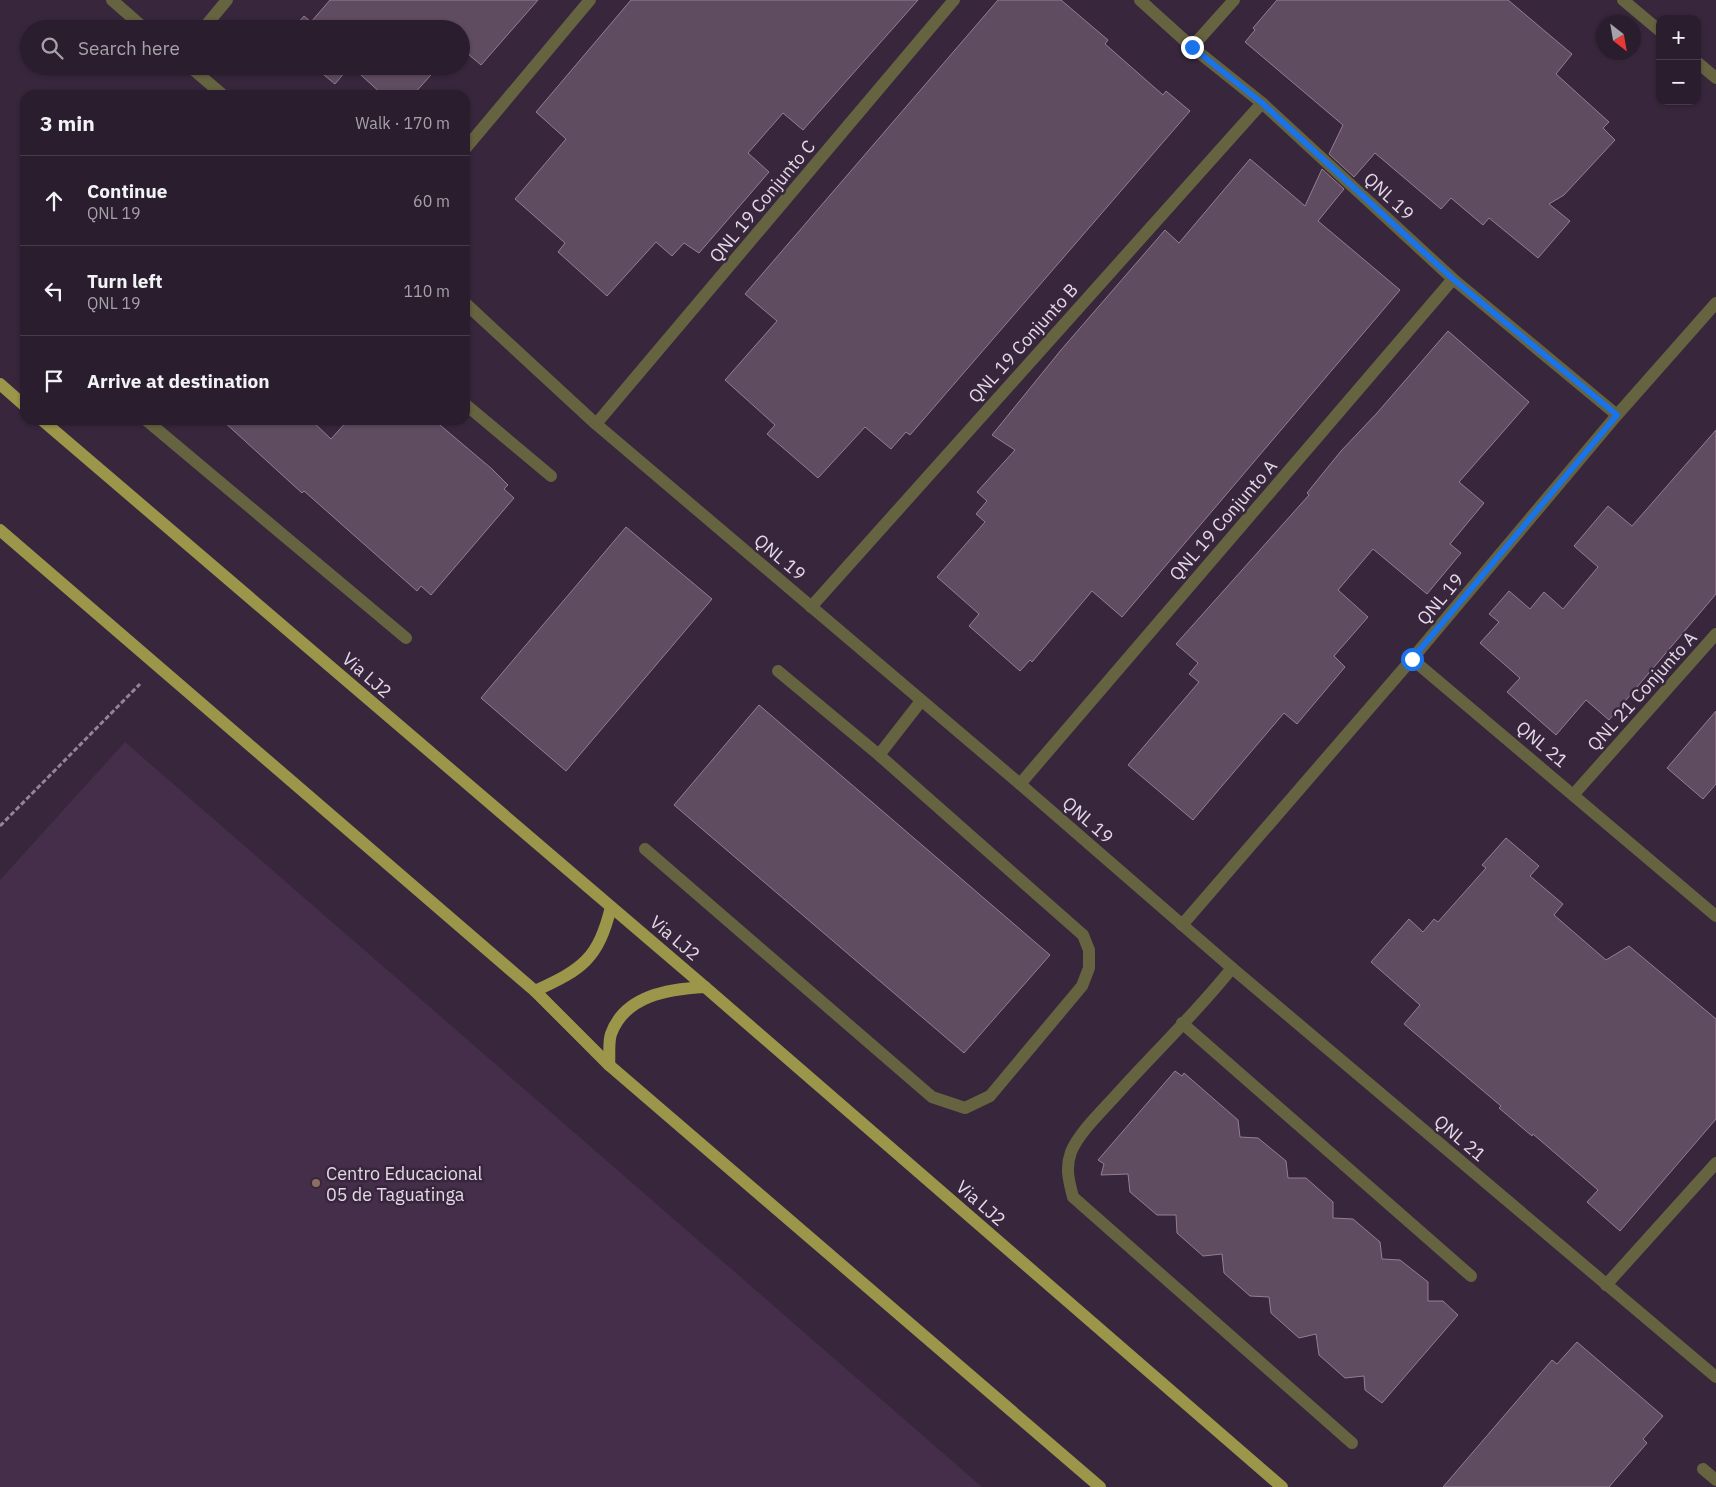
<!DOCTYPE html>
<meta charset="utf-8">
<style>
:root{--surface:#2a1d2d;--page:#322635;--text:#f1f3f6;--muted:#a5a2aa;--line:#463b49}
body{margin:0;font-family:"IBM Plex Sans",sans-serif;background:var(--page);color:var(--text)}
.controls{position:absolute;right:15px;top:15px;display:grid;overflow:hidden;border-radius:10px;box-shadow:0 1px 4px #0004}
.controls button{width:45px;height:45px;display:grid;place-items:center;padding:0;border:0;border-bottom:1px solid var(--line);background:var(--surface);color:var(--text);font:25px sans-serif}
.compass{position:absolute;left:1596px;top:15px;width:45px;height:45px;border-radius:50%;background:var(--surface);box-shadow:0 1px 4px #0004;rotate:149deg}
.stop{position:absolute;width:15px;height:15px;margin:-11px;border:4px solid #1a73e8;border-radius:50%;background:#fff}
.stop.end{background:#1a73e8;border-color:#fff;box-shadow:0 1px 5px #0008}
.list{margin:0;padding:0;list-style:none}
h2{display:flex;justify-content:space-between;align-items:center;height:65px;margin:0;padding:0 20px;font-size:21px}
h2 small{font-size:16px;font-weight:400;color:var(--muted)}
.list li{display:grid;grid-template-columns:32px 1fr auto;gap:15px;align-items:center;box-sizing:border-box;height:90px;padding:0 20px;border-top:1px solid var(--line)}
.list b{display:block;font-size:19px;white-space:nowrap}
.list p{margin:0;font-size:16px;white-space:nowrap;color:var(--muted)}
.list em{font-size:16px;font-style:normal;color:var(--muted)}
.icon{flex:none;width:28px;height:28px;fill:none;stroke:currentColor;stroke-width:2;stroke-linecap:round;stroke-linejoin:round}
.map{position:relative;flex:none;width:1716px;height:1487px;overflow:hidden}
.search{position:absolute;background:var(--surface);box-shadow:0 1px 4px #0004;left:20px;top:20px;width:450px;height:55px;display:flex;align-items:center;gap:12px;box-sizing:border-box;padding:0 18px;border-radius:28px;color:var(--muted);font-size:19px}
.panel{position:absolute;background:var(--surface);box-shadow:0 1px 4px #0004;left:20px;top:90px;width:450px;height:335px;border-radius:15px}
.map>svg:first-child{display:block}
</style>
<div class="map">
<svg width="1716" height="1487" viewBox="0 0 1716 1487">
<rect width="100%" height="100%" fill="#38273c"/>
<polygon fill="#442e49" points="125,742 982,1487 0,1487 0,880"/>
<g fill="#604c61" stroke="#947d94">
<polygon points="330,0 538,0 481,65 461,48 461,29 293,29 304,16 311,22"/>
<polygon points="631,0 918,0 803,130 783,113 748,153 769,172 699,253 684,243 672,256 656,242 607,296 558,252 565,243 515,199 566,139 536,112"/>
<polygon points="998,0 1061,0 1108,40 1105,44 1163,95 1166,91 1190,111 910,435 906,432 891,449 865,427 818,478 767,434 775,425 725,380 777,321 745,294"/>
<polygon points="1277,0 1508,0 1572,54 1556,74 1609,122 1603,128 1615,140 1564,195 1549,204 1570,221 1538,258 1489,218 1483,225 1451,198 1441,209 1375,153 1354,177 1329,154 1343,125 1245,42 1255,30 1253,28"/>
<polygon points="313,66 350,66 335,84"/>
<polygon points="351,66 439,66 413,95 383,95"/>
<polygon points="1250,159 1305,206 1322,169 1344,189 1318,221 1400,290 1122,617 1092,591 1032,662 1030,660 1020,671 969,626 979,614 937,577 985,522 976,514 987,501 977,492 1015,450 992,435 1061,350 1165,230 1179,243"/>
<polygon points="1448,331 1529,402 1459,482 1484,503 1450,544 1461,553 1427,594 1373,549 1338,590 1368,617 1334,656 1345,667 1297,724 1284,713 1193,820 1128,765 1199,682 1189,674 1198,663 1176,644 1309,495 1307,493 1341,451 1377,413"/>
<polygon points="222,420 311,420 331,439 348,420 434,420 492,469 508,485 504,489 514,498 431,595 421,586 417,591 304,491 302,493"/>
<polygon points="1716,430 1716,594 1609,720 1586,700 1556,735 1507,692 1520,678 1480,643 1499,622 1489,614 1509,591 1530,609 1544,592 1563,609 1598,567 1574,546 1608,506 1632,526"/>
<polygon points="626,527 712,599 566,771 481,698"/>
<polygon points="759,705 1050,955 964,1053 674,805"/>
<polygon points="1716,711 1716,784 1703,799 1667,768"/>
<polygon points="1506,838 1539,866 1530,876 1563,904 1554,915 1606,960 1629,946 1716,1019 1716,1119 1620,1231 1587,1202 1598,1190 1533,1134 1532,1136 1499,1108 1501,1106 1404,1024 1420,1005 1371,962 1409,919 1423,932 1434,919 1438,922 1486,868 1482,865"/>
<polygon points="1175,1071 1182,1076 1184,1073 1238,1120 1240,1137 1258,1138 1286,1161 1288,1178 1306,1178 1333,1202 1333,1218 1353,1219 1380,1242 1382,1259 1400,1260 1428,1282 1428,1301 1443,1301 1458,1315 1382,1403 1365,1390 1364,1376 1345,1378 1319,1355 1316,1334 1299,1338 1271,1313 1269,1297 1250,1296 1224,1273 1222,1254 1203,1256 1177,1233 1176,1215 1157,1215 1130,1192 1128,1174 1101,1175 1104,1164 1098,1160"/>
<polygon points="1577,1342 1663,1416 1643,1439 1647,1443 1609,1487 1443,1487 1552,1360 1557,1364"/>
</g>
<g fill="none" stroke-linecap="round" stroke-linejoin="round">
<polyline stroke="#938596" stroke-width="3" stroke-dasharray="5 2.5" stroke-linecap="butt" points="0,826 140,684"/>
<g stroke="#656340" stroke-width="12">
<polyline points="112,0 145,29"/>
<polyline points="1140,0 1192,47 1262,103 1453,279 1617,415"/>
<polyline points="1623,0 1660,31"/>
<polyline points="203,29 227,0"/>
<polyline points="1192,47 1234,0"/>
<polyline points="1697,62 1716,78"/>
<polyline points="189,66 223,95"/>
<polyline points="465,149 590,0"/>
<polyline points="465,303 596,424 1020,784 1232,968 1716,1377"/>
<polyline points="465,404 551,476"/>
<polyline points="146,420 406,638"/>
<polyline points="596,424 954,0"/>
<polyline points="811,607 1262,103"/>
<polyline points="1412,659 1716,916"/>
<polyline points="778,671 879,755"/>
<polyline points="1020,784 1453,279"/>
<polyline points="1574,794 1716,634"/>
<polyline points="645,849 932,1097 965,1108 990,1096 1082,986 1089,968 1089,950 1083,935 879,755 921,701"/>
<polyline points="1182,925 1412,659 1617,415 1716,303"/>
<path d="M1232 968C1197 1012 1156 1051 1119 1092 1104 1109 1079 1132 1071 1152 1065 1169 1069 1181 1073 1197L1352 1443"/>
<polyline points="1182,1023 1471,1276"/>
<polyline points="1606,1285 1716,1163"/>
<polyline points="1703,1469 1716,1480"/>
</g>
<g stroke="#9b9649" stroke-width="12">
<polyline points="0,384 25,406"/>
<polyline points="42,420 705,987 1282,1487"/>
<polyline points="0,530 535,991 609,1065 1100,1487"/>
<path d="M535 991C583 969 598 959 611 907"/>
<path d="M609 1065C610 1056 608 1043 611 1034 625 995 669 989 705 987"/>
</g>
</g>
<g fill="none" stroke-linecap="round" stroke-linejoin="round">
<polyline stroke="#1a73e8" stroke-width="6" points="1192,47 1262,103 1453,279 1617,415 1412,659"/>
</g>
<circle fill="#8d6e63" stroke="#38273c" stroke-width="2" cx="316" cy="1183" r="5"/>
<g text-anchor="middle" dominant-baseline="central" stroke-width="5" stroke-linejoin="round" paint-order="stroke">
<g font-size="18" fill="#e4d9e7" stroke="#38273c">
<text transform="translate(1389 196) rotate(43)">QNL 19</text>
<text transform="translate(762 201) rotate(-50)">QNL 19 Conjunto C</text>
<text transform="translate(1023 343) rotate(-48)">QNL 19 Conjunto B</text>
<text transform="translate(1223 520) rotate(-49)">QNL 19 Conjunto A</text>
<text transform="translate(780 557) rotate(40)">QNL 19</text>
<text transform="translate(1440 599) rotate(-50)">QNL 19</text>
<text transform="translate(367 675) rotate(41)">Via LJ2</text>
<text transform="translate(1642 691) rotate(-48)">QNL 21 Conjunto A</text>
<text transform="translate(1542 744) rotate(40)">QNL 21</text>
<text transform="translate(1088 820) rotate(41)">QNL 19</text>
<text transform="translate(675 938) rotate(40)">Via LJ2</text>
<text transform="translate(1460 1138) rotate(40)">QNL 21</text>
<text transform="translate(981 1203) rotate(41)">Via LJ2</text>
</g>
<g font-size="18" fill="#e4d9e7" stroke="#38273c" text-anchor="start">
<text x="326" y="1173">Centro Educacional<tspan x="326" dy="21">05 de Taguatinga</tspan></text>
</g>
</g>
</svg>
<div class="controls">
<button>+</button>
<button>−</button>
</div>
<svg class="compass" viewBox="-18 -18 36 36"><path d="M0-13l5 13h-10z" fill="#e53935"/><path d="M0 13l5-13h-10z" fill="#a5a2aa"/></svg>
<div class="stop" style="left:1412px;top:659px"></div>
<div class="stop end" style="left:1192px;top:47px"></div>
<div class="search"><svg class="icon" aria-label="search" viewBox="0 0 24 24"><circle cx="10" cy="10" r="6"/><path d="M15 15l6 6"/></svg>Search here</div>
<section class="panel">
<h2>3 min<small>Walk · 170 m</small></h2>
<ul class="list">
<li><svg class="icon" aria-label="ahead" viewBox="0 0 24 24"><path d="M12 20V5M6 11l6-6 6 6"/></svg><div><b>Continue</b><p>QNL 19</p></div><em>60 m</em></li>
<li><svg class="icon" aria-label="left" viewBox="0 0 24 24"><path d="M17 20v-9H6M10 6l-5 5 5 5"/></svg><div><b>Turn left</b><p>QNL 19</p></div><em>110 m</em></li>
<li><svg class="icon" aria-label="arrive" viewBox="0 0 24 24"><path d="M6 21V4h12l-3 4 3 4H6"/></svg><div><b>Arrive at destination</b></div></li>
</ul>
</section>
</div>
